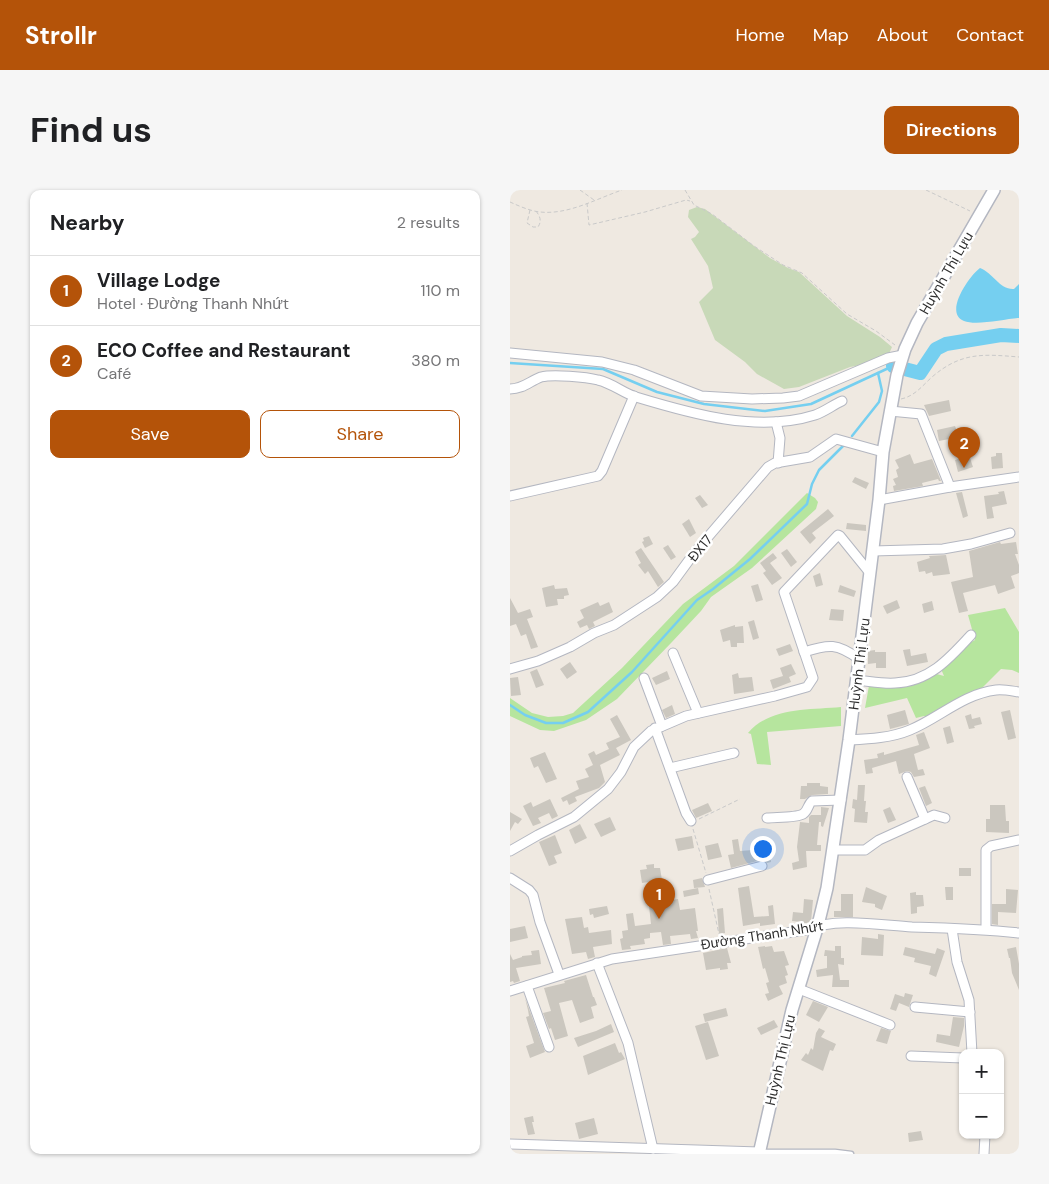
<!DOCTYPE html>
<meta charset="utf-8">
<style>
:root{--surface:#fff;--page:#f6f6f6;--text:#202124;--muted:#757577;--line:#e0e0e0;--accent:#b45309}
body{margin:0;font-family:"DM Sans",sans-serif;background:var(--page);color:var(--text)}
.controls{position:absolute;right:15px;bottom:15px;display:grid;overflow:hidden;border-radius:10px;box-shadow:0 1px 4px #0004}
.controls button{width:45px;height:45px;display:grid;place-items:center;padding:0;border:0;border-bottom:1px solid var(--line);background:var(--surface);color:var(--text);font:25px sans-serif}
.you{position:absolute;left:252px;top:658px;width:18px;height:18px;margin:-12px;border:4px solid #fff;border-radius:50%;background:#1a73e8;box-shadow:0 0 0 8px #1a73e833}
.badge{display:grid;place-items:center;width:32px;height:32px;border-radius:50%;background:var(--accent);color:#fff;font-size:16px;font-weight:700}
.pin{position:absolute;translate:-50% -41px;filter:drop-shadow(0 1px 2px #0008)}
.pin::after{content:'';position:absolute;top:26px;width:18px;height:15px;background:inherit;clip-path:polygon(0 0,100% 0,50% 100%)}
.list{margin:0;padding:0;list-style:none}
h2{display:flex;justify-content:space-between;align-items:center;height:65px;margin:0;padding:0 20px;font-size:21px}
h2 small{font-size:16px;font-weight:400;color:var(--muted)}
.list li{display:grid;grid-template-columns:32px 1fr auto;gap:15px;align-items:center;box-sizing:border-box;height:70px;padding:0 20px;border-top:1px solid var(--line)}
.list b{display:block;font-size:19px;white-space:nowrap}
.list p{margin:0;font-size:16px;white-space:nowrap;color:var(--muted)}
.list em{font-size:16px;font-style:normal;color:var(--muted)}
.actions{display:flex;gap:10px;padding:15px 20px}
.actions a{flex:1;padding:11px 0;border:1px solid var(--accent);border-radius:10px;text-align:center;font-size:18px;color:var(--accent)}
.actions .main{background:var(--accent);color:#fff}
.map{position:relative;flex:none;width:509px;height:964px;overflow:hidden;border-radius:10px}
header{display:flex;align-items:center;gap:30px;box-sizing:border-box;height:70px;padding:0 25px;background:var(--accent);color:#fff}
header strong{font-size:24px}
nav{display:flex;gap:28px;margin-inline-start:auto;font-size:18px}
.intro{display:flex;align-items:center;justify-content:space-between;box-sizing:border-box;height:120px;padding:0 30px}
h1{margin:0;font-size:35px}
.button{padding:12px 22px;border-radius:10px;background:var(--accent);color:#fff;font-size:18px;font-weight:700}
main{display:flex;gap:30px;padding:0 30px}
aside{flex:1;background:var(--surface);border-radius:10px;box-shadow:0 1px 4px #0004}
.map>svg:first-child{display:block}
</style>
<header>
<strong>Strollr</strong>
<nav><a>Home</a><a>Map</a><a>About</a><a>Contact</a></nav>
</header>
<div class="intro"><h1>Find us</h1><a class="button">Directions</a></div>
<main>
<aside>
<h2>Nearby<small>2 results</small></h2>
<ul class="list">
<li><span class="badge">1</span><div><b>Village Lodge</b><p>Hotel · Đường Thanh Nhứt</p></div><em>110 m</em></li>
<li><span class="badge">2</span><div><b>ECO Coffee and Restaurant</b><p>Café</p></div><em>380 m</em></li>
</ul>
<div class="actions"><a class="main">Save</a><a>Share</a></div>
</aside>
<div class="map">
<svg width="509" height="964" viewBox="0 0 509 964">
<rect width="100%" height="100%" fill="#efe9e1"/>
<g fill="#b6e59e">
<polygon points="297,303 305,308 308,312 306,319 242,378 201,407 191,421 161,453 107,509 76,530 44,541 30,540 0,526 0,508 22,523 38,527 53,526 63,523 112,478 173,414 224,376"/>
<polygon points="495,418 509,442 509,483 502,480 491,479 470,500 419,528 414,526 406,528 397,508 355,518 360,490 404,490 423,483 434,486 431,479 441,463 465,450 458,425"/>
<path d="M331 517V536L257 542 261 575 247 574 241 544 238 543C260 517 299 520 331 517Z"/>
</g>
<polygon fill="#c8d9b8" points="187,17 195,19 260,68 278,78 289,82 337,126 370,147 382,157 378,166 362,173 340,177 289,197 274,199 247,184 235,172 205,150 189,112 203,98 198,76 181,49 185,47 189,42 178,27 179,20"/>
<path fill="#75cff0" d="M470 78C483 83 490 100 504 99L509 94V128C495 129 466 136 454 131 433 123 460 85 470 78Z"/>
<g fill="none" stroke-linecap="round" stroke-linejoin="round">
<g stroke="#75cff0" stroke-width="2.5">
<polyline points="0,173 93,179 147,202 194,214 255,221 301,214 383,176"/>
<polyline points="342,246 369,212 372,201 368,183"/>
<polyline points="0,515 15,525 36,533 53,533 78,522 122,482 187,410 203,399 240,369 297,314 302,294 309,280 335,254"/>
</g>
<polyline stroke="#75cff0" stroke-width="14" points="383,176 410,183 426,159 436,154 491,145 509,146"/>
</g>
<g fill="#cbc7bf">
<polygon points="439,210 441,221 419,226 414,215"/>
<polygon points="445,236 449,247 429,251 427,240"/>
<polygon points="486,263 492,263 493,278 482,279 481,267 486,266"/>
<polygon points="400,264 404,274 422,269 431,291 429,291 428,289 412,293 413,296 384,301 383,296 386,295 383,289 388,287 386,280 389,278 385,270"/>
<polygon points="455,267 455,269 460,268 463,277 448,282 445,270"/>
<polygon points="345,287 359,293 356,299 342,292"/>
<polygon points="494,301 497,314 482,317 484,328 477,329 474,306 489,304 488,302"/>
<polygon points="452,302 458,326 453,328 446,303"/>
<polygon points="190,305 198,315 192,318 185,308"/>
<polygon points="318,319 324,326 302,343 306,348 300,354 290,342"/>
<polygon points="179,329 186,343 180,347 172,334"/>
<polygon points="337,333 356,335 356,341 336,339"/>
<polygon points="139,346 143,354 135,358 132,352 134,351 133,348"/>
<polygon points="490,352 491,354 506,352 508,364 505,364 509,375 509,383 501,386 505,398 488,404 485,395 453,403 458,421 449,423 441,392 463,387 459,361"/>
<polygon points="158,355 166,367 161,370 153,358"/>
<polygon points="131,358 154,392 148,397 138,381 135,384 128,375 131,373 125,362"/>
<polygon points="277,359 287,372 281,377 271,363"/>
<polygon points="263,363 267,368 260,373 272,388 262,395 253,383 256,381 250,373"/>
<polygon points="436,365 440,384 423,386 422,382 416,384 415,381 409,382 407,372 420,368 419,366"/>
<polygon points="310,383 313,395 306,397 303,386"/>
<polygon points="248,394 253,410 246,412 241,396"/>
<polygon points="44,395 45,399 57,398 59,405 54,406 54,409 47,409 48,415 36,417 32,398"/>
<polygon points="330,395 346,401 344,407 328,402"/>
<polygon points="0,408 8,423 20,419 23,427 17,429 28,457 21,459 16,444 11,446 6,434 0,436"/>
<polygon points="387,410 390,418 377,424 373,416"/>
<polygon points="422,411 424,420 414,423 412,414"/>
<polygon points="88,412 90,416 99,412 103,422 83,432 85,436 79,439 77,435 70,438 67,432 74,428 70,420"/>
<polygon points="321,419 334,420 333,431 319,430"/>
<polygon points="244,430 249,448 243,450 238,432"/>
<polygon points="225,435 225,437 233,436 234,453 227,453 227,457 221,457 220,450 213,452 210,440"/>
<polygon points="280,454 283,461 269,466 266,459"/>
<polygon points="400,459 401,466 416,463 418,472 397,476 393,460"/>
<polygon points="365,460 365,462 376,462 376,478 366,478 366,473 358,474 358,461"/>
<polygon points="60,472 67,482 57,489 50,479"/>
<polygon points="281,474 286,484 279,487 281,492 263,499 260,490 273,486 270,478"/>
<polygon points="27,479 34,495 26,498 20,482"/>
<polygon points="157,481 160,489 146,495 142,488"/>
<polygon points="228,483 229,488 242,487 244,501 224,504 222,485"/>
<polygon points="8,487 11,505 1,506 0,488"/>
<polygon points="162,515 165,524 156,528 152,520"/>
<polygon points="395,520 399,534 380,539 377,525"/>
<polygon points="500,520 506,548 498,550 491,522"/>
<polygon points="461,524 462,529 470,527 472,534 464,536 465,538 459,539 455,526"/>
<polygon points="107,525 121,550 106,558 110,565 90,575 95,592 89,598 65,607 67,611 59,615 57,610 53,612 51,608 69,599 66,591 79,587 75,579 83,575 78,564 84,561 86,565 99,559 96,553 110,547 100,529"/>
<polygon points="440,536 444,552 437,554 433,538"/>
<polygon points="414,542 420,558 404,564 408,580 413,579 415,585 404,587 401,582 397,581 389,584 386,571 362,578 363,583 356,584 354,570 368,568 367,564 374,562 374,565 409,555 406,545"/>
<polygon points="35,562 47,589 36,593 28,576 24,578 20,568"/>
<polygon points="297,593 310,593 310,596 318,597 318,604 302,605 295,609 290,609 291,596 297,596"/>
<polygon points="348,595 355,595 354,611 356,611 355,622 358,622 357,633 344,632 345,619 342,618 343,609 347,610"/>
<polygon points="415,596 422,613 416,616 409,598"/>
<polygon points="40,609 48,626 42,629 39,623 28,628 31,633 23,636 13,616 21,612 23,617"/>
<polygon points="198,613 202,621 186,628 182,620"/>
<polygon points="480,615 495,615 496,631 499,631 499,643 476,642 476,629 480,629"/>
<polygon points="311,617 319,618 313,637 311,636 311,632 309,632 307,655 311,655 311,661 296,661 297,677 283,680 282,673 289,671 287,657 290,632 299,633 299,627 301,625 311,625"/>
<polygon points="380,617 386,630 378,633 373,620"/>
<polygon points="0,622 12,629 8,634 5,632 0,641"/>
<polygon points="100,627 106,640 91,647 84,634"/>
<polygon points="70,634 77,648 65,654 59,640"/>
<polygon points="45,645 52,663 44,666 47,673 39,676 29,652"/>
<polygon points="182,646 184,658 168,661 165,649"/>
<polygon points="228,649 230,661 243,660 242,657 259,655 261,672 257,673 251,670 221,678 218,665 224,664 222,650"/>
<polygon points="208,653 212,667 198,670 195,656"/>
<polygon points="144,674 144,678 150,678 152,690 132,693 130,680 137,679 136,675"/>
<rect x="449" y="678" width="12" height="8"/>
<polygon points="192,688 195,697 184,698 183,690"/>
<polygon points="239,696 244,727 259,726 258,716 263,715 265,734 250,736 250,733 233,736 228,698"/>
<polygon points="356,697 377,706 372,720 365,717 365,714 352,712"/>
<polygon points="435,697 443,697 443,710 436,710"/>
<polygon points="188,698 189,704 174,707 173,701"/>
<polygon points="496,699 508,700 506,723 488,722 488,735 482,734 482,714 496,714"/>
<polygon points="406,702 406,705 413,705 414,716 407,717 407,723 401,724 400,703"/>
<polygon points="331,704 343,704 343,727 324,727 324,721 331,721"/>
<polygon points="154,705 155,711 168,709 170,720 185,718 188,741 186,741 188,748 181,749 180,744 160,746 161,754 153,755 151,742 140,743 140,748 134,749 135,754 120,756 121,759 112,760 110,749 113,748 112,741 118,740 116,724 123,723 125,736 141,734 138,707"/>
<polygon points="294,709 303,710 301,732 292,734 292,732 282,731 283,722 293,723"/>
<polygon points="97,716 99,724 84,728 83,724 80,725 79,719"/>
<polygon points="213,718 215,743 209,744 207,719"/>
<polygon points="72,727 74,738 78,737 79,743 101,740 102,754 83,757 85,767 78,769 76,762 62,764 55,729"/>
<polygon points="15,736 18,748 0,752 0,739"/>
<polygon points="368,744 374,745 373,766 351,765 352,747 368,749"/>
<polygon points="255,756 255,757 262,756 264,762 274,761 279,775 275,776 278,785 275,786 277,793 269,796 273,804 258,811 255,804 259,803 256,793 259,792 255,778 253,779 248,757"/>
<polygon points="325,756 331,756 331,768 334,768 334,775 328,774 330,790 339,790 339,797 322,797 323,785 307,787 306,780 317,778 317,766 314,766 315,760 325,761"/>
<polygon points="395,757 425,764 427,758 435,761 426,787 419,784 421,776 404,772 405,768 393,765"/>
<polygon points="506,757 509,774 509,800 502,783 500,768 499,768 497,759"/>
<polygon points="217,758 221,773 217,773 218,779 210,780 210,778 196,780 193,763"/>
<polygon points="29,760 31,774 6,778 10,791 4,793 3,791 0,792 0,764 3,770 12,767 12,766 22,765 21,761"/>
<polygon points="76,785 83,807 84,807 87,815 81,817 84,828 70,833 62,810 49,813 58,846 45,850 41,838 39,839 33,823 41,821 34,798 55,793 54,791"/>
<polygon points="395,803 403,805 399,817 389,813 386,821 380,819 385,804 394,807"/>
<polygon points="15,808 35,862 20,868 16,856 24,853 16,827 19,826 18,820"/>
<polygon points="303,811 318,817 309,832 296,825"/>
<polygon points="216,818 218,826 195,832 193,824"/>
<polygon points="443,827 454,828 454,836 449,857 426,852 427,844 440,846"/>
<polygon points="264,830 268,837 251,845 247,838"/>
<polygon points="198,832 209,866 196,870 185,836"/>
<polygon points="101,834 104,842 68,857 64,848 86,841"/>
<polygon points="309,838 315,841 311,847 326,854 323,861 320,860 313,881 291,870 296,863 298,865 301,858 303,860 306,843"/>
<polygon points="371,838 381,841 377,854 366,851"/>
<polygon points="105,853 109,863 111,862 115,869 78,885 73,866"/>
<polygon points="23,926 24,932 22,932 25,944 18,945 14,928"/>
<polygon points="84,928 88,944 69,949 65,933"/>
<polygon points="411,941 413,950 399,952 398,943"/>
</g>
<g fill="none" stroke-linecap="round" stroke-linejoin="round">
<defs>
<polyline id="service" points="251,962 325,962 341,964"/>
<g id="minor">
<polyline points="0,163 92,172 124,180 191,206 242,209 273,208 289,206 378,168 393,165"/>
<path d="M0 199C13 199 20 191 31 187 43 184 76 187 88 190 102 193 113 203 126 207 182 224 248 243 305 225 314 222 323 215 332 211"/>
<polyline points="380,221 411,224 440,297"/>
<polyline points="266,232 270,248 268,273"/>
<polyline points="0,306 88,286 92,281 124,206"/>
<polyline points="369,310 440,297 509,287"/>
<polyline points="363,361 433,359 461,354 500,343"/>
<path d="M294 462C319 454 327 453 349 469"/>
<polyline points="163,463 188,523"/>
<polyline points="0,479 28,471 60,457 84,443 104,435 147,407 163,392 185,362 258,277 265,273 300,267 326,249 373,262"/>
<polyline points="134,488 152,536"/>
<path d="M346 490C359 491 372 494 385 493 419 492 440 468 461 445"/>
<polyline points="145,538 176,623 181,631"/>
<path d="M339 550C359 549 381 548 400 540 429 528 453 504 486 500 493 499 502 501 509 502"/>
<polyline points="160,578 224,563"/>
<polyline points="397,587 415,629"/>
<path d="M257 628C265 627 286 628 293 624 298 621 298 614 302 611L331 610"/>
<polyline points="323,660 355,660 369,650 424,625 435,628"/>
<polyline points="0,661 28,645 64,627 98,599 111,582 124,557 141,541 176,526 265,506 297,497 303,488 274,402 328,345 330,346 360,383"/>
<polyline points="0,688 19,700 23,705 30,732 49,784"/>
<polyline points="198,690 252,676"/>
<polyline points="442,739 447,772 459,810 462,863"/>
<polyline points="476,739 476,660 481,656 509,650"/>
<polyline points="87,773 118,853 143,959"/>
<polyline points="17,796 39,857"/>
<polyline points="289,799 380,835"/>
<path d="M0 801 102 769 296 740C326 727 369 735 402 737 438 738 473 739 509 743"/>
<polyline points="405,817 460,822"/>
<polyline points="401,866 453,868"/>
<polyline points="0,954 249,962"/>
<polyline points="474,964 475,945"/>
</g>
<polyline id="tertiary" points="249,964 282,820 308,735 317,698 339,550 369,310 373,262 387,185 395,159 407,133 484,0"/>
</defs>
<use href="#service" stroke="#b4b7c1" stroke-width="7"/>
<use href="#minor" stroke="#b4b7c1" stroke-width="11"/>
<use href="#tertiary" stroke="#b4b7c1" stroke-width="14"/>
<g stroke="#c9c9c9" stroke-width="1" stroke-dasharray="4 2.5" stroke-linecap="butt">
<polyline points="70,0 84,10"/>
<polyline points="175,0 184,15 202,24 244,56 273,75 292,83 337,124 366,141 385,155"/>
<polyline points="416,0 460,21"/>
<path d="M0 12C9 16 20 21 30 22 58 25 86 9 112 0"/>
<polyline points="77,13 79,35 135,22 176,10 180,11"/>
<path d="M20 20 17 33 23 37H28C32 31 30 26 26 21"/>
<path d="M391 209C405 206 412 196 422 187 451 162 473 164 509 167"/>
<polyline points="189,629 230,609"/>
<polyline points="183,639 196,683"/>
<polyline points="199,699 209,744"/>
</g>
<use href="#service" stroke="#fff" stroke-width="4.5"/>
<use href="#minor" stroke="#fff" stroke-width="9"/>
<use href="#tertiary" stroke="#fff" stroke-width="11"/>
</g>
<g text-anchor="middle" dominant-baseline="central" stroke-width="5" stroke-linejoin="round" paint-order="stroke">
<g font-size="14" fill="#2e2e2e" stroke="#fff">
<text transform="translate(436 83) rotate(-60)">Huỳnh Thị Lựu</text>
<text transform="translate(190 358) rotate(-51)">ĐX17</text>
<text transform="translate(349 474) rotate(-83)">Huỳnh Thị Lựu</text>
<text transform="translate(252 745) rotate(-9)">Đường Thanh Nhứt</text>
<text transform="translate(270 870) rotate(-77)">Huỳnh Thị Lựu</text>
</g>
</g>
</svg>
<div class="controls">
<button>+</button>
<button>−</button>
</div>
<div class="you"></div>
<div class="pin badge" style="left:149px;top:729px">1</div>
<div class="pin badge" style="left:454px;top:278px">2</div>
</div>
</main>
